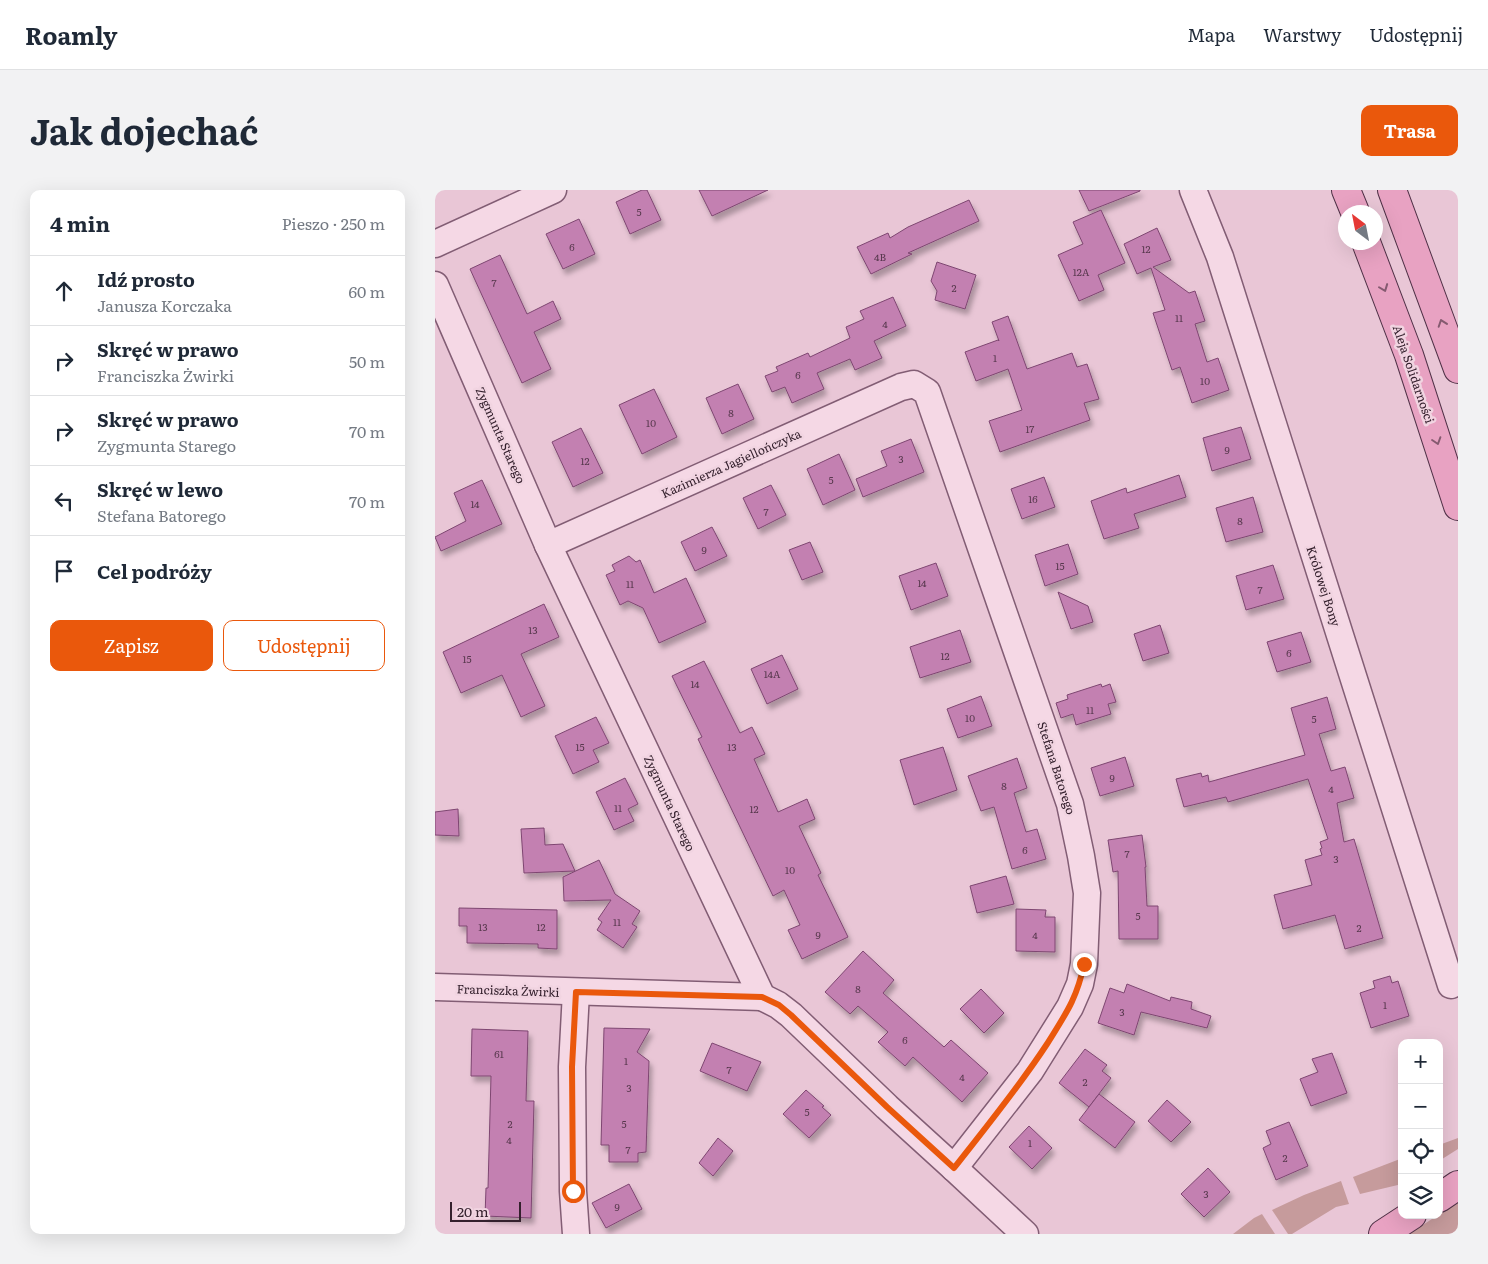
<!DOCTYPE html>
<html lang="pl">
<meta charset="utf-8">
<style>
:root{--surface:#fff;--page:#f2f2f3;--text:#1f2937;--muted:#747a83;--line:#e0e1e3;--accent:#ea580c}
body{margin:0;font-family:Literata,serif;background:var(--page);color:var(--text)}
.controls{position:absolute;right:15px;bottom:15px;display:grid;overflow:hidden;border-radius:10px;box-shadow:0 5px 20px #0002}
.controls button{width:45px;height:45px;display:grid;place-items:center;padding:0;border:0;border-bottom:1px solid var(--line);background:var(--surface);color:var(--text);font:25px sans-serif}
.compass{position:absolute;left:903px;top:15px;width:45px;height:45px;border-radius:50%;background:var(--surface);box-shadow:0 5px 20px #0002;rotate:328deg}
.scale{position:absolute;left:15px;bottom:12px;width:71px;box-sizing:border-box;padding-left:5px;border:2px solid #34202d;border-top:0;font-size:14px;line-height:18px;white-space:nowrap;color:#34202d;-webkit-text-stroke:4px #f1d4e1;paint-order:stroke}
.stop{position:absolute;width:15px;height:15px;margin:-11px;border:4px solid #ea580c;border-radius:50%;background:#fff}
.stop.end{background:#ea580c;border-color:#fff;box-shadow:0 1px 5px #0008}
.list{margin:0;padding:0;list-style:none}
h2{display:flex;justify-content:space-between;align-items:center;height:65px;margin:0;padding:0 20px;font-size:21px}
h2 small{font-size:16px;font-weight:400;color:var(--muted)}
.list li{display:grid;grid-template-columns:32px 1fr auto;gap:15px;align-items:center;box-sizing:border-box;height:70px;padding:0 20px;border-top:1px solid var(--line)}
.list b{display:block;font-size:19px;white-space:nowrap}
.list p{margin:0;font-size:16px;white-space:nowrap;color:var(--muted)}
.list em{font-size:16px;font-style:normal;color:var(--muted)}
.actions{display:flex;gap:10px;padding:15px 20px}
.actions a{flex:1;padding:11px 0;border:1px solid var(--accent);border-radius:10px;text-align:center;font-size:18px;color:var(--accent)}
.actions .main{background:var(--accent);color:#fff}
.icon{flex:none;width:28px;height:28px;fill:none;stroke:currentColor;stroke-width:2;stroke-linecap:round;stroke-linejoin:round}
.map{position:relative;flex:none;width:1023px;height:1044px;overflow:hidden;border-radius:10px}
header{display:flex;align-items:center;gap:30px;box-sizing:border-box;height:70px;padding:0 25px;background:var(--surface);border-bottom:1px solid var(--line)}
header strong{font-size:24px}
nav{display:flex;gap:28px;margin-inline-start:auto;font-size:18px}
.intro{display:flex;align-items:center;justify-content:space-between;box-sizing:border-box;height:120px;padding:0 30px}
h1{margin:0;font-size:35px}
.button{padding:12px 22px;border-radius:10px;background:var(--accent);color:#fff;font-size:18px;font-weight:700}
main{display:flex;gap:30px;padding:0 30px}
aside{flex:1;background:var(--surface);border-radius:10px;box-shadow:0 5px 20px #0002}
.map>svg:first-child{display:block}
</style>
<header>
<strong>Roamly</strong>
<nav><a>Mapa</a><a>Warstwy</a><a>Udostępnij</a></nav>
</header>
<div class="intro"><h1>Jak dojechać</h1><a class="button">Trasa</a></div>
<main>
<aside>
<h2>4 min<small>Pieszo · 250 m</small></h2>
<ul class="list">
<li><svg class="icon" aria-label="ahead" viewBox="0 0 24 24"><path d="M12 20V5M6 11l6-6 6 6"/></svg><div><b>Idź prosto</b><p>Janusza Korczaka</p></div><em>60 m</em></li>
<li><svg class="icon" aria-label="right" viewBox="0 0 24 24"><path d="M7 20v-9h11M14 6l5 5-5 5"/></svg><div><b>Skręć w prawo</b><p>Franciszka Żwirki</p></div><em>50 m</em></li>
<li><svg class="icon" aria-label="right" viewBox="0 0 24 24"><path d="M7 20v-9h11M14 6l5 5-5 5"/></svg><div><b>Skręć w prawo</b><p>Zygmunta Starego</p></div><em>70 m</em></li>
<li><svg class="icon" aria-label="left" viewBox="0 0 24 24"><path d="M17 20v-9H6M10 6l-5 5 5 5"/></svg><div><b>Skręć w lewo</b><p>Stefana Batorego</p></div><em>70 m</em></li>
<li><svg class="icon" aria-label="arrive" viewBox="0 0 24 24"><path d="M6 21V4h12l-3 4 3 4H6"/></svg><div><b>Cel podróży</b></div></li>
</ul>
<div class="actions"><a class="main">Zapisz</a><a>Udostępnij</a></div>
</aside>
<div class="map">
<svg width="1023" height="1044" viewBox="0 0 1023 1044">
<defs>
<filter id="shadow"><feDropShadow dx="3" dy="5.5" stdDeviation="2.5" flood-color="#0004"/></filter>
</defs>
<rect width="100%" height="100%" fill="#e9c6d6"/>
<g fill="#c69b9c">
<polygon points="1023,948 1023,959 1004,971 1004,955"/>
<polygon points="965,969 967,975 967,994 925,1004 918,987"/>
<polygon points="906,991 914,1014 901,1017 857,1044 853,1044 837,1020 869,1005"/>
<polygon points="1023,1012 1023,1044 974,1044"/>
<polygon points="827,1024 840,1044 798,1044 819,1028"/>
</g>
<g fill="#c380b1" stroke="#7e4671" filter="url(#shadow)">
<polygon points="207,0 212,0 226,30 195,44 181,12"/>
<polygon points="264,0 333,0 277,26"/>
<polygon points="644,0 705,0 705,1 654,21"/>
<polygon points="534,10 544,31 473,63 477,64 436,84 422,57 453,43 455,48 473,37"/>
<polygon points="666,20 690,73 663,85 669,100 644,111 623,65 648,54 638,32"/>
<polygon points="144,29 160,64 128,79 111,44"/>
<polygon points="722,38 736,70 718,77 754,103 760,101 770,131 760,134 772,172 783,168 794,200 757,213 745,177 737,180 718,123 730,120 716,78 702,84 689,54"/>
<polygon points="65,65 92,124 118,111 126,129 99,142 116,179 87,193 35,79"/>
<polygon points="502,72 541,85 530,119 500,110 502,101 496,91"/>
<polygon points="458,107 471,136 439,151 447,168 420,180 415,169 382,183 389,199 357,213 350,197 337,202 330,186 343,181 341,177 373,163 375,167 415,148 411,137 429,129 425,121"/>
<polygon points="573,126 592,179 637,163 642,177 652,174 664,209 649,213 655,230 565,262 554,231 587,220 573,179 541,191 530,162 563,150 564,151 557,132"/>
<polygon points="303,194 319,229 287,244 271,208"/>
<polygon points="219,199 242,247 207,264 184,215"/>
<polygon points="806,237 816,269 777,281 768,248"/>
<polygon points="146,238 168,283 138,297 117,252"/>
<polygon points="476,249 489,282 428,307 421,289 452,276 446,261"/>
<polygon points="404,264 420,300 388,315 372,279"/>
<polygon points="744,285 751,307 699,324 704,338 669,349 656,311 691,298 692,303"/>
<polygon points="609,287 620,317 587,329 576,299"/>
<polygon points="47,290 67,334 6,361 0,347 31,331 19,303"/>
<polygon points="336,295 351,325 323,339 308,308"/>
<polygon points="818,307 828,342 791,352 781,318"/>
<polygon points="277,337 292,366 260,381 246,352"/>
<polygon points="375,352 388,382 367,390 354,360"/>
<polygon points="633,354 643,384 610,396 600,365"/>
<polygon points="194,366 201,372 205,370 219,403 251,388 271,432 224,453 208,418 193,411 185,415 171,385 180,381 177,375"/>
<polygon points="501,373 513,406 476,420 464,386"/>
<polygon points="838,375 849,409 811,420 801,386"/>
<polygon points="623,402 653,416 658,432 636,439"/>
<polygon points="109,414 124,447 86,464 110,516 86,527 67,485 26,503 8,462"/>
<polygon points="725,435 734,463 708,471 699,444"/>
<polygon points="525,440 536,472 485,488 475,457"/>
<polygon points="866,442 876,472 842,482 832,452"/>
<polygon points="347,465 363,499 332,514 316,479"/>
<polygon points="269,471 305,543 317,537 330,564 319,569 343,622 372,609 380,629 364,636 386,683 383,685 413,747 367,769 353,740 365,735 349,700 338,706 263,549 267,547 237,486"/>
<polygon points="666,494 667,497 675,494 681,512 673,514 676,524 641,535 638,524 626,528 621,513 633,509 632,505"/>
<polygon points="546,506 557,536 523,548 512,519"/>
<polygon points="892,507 901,539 884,544 896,581 910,577 919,608 902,613 909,652 919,649 948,748 910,759 900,725 848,739 839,705 877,695 870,670 887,665 885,659 887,658 885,652 893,649 873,589 793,612 791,607 749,617 741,589 766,583 767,587 773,585 774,592 870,565 856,518"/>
<polygon points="161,527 174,553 158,560 164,572 138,584 120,546"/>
<polygon points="508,557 522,600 479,615 465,570"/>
<polygon points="690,567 699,596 665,606 656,578"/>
<polygon points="582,568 592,598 579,603 591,642 602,639 611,669 577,679 559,617 546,621 533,586"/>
<polygon points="190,588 203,614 193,619 199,631 179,640 161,602"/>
<polygon points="23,619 24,646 0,645 0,622"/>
<polygon points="109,638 110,655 128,654 140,681 89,683 86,639"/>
<polygon points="707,645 711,677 710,677 712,716 723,716 723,749 684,749 683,681 678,682 673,650"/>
<polygon points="164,670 180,704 205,721 197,734 202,737 188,758 162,740 167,732 163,729 176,710 129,711 128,687"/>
<polygon points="571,686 579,714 542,723 535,696"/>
<polygon points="24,718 122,720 122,759 103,758 103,754 32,753 32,736 24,736"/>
<polygon points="581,719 611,720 610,727 620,727 620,762 581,761"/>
<polygon points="428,761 459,790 448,803 509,857 516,850 553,883 527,912 478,867 470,876 443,852 453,842 423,816 415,824 390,802"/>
<polygon points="955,786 957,793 963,791 974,826 936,838 925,803 940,798 938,791"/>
<polygon points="692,794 735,811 736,807 757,812 756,819 776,826 772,838 706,822 699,845 663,833 675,798 689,803"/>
<polygon points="546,799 569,823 549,843 525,819"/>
<polygon points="169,838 215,839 202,862 214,871 211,962 203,963 203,972 174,972 174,955 166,955"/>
<polygon points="37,839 93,841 91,911 99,911 96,1028 50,1026 51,998 53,998 56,886 36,886"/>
<polygon points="277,853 326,872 312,901 265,881"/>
<polygon points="650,859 672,875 667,881 676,888 654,917 624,893"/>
<polygon points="897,863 912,903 876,916 865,889 883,882 877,869"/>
<polygon points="371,900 389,916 387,917 396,925 374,948 348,924"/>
<polygon points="664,904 700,932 680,958 644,930"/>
<polygon points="732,910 756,932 736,952 713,931"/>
<polygon points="854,932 873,976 841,990 828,958 836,954 831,941"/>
<polygon points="594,936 617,958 597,979 574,957"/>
<polygon points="283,948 298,961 278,986 264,973"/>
<polygon points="773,978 795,1002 769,1027 746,1004"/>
<polygon points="194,994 207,1019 171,1038 157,1013"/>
</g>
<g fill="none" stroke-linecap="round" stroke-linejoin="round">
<defs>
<g id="minor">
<polyline points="758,0 785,67 1016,795"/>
<polyline points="0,54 118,0"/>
<polyline points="0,95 113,355 327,807 343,815 356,825 452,917 519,978 590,1044"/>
<polyline points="113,355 466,197 479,194 492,202 635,614 646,666 652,703 649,774 645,794 635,817 595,881 519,978"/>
<polyline points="0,797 327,807"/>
<polyline points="141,802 137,877 138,1001 141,1044"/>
</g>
<g id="primary">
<polyline points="911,0 920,22"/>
<polyline points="957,0 1023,179"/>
<polyline points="931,52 974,165 1023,316"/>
<polyline points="1004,1008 1023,995"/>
<polyline points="948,1044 977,1025"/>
</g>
</defs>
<use href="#minor" stroke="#825d74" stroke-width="29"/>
<use href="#primary" stroke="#503147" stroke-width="30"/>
<use href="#minor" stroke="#f5d8e5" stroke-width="26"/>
<use href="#primary" stroke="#e8a2c2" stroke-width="28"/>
</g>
<defs><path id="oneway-chevron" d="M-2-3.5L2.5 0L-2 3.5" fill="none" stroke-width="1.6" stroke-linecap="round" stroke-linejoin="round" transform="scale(1.25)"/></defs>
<g stroke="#855a70">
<use href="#oneway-chevron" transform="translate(949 98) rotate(69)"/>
<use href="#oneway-chevron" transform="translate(1007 133) rotate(-109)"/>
<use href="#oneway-chevron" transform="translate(1002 251) rotate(72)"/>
</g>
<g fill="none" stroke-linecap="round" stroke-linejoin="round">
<path stroke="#ea580c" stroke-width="6" d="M138 1001 137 877 141 802 327 807 344 815 356 825 452 917 519 978C551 937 584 897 612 854 630 825 642 809 649 774"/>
</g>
<g text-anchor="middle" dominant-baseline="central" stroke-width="5" stroke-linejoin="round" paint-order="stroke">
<g font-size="10" fill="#58384e">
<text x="204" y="21">5</text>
<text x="137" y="56">6</text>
<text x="711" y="58">12</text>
<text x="445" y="66">4B</text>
<text x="646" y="81">12A</text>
<text x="59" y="92">7</text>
<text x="519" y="97">2</text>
<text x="744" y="127">11</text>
<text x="450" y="133">4</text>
<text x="560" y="167">1</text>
<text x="363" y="184">6</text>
<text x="770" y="190">10</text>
<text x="296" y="222">8</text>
<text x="216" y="232">10</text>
<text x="595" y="238">17</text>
<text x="792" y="259">9</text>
<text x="466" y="268">3</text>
<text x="150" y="270">12</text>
<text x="396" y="289">5</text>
<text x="598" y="308">16</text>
<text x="40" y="313">14</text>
<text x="331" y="321">7</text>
<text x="805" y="330">8</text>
<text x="269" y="359">9</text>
<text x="625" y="375">15</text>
<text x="487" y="392">14</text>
<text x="195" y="393">11</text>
<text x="825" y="399">7</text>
<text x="98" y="439">13</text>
<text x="854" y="462">6</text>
<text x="510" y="465">12</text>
<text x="32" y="468">15</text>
<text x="337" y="483">14A</text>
<text x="260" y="493">14</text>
<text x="655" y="519">11</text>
<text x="535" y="527">10</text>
<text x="879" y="528">5</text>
<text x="145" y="556">15</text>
<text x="297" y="556">13</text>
<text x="677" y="587">9</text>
<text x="569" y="595">8</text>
<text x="896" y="598">4</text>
<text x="183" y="617">11</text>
<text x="319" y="618">12</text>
<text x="590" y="659">6</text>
<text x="692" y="663">7</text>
<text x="901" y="668">3</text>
<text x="355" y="679">10</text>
<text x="703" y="725">5</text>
<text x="182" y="731">11</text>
<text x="48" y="736">13</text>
<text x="106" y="736">12</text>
<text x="924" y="737">2</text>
<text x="383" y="744">9</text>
<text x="600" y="744">4</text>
<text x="423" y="798">8</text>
<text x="950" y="814">1</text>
<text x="687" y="821">3</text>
<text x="470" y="849">6</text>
<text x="64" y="863">61</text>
<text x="191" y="870">1</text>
<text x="294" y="879">7</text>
<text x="527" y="886">4</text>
<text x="650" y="891">2</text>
<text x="194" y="897">3</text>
<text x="372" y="921">5</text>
<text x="75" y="933">2</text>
<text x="189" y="933">5</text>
<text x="74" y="949">4</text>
<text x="595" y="952">1</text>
<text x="193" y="959">7</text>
<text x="850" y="967">2</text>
<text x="771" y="1003">3</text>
<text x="182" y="1016">9</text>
</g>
<g font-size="12" fill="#34202d" stroke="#f1d4e1">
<text transform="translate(979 184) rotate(71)">Aleja Solidarności</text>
<text transform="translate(66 245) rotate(66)">Zygmunta Starego</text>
<text transform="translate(296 273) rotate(-24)">Kazimierza Jagiellończyka</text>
<text transform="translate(889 396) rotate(72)">Królowej Bony</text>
<text transform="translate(622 578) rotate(72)">Stefana Batorego</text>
<text transform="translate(235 613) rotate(65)">Zygmunta Starego</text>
<text transform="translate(73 800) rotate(2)">Franciszka Żwirki</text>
</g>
</g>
</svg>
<div class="controls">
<button>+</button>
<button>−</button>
<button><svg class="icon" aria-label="locate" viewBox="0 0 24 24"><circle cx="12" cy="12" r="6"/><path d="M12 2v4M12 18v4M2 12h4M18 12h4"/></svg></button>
<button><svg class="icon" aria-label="layers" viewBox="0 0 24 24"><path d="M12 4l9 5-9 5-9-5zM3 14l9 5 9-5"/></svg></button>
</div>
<svg class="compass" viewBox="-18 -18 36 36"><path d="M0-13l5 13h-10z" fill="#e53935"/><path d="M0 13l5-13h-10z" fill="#747a83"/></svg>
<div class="scale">20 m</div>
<div class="stop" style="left:138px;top:1001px"></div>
<div class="stop end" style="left:649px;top:774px"></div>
</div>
</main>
